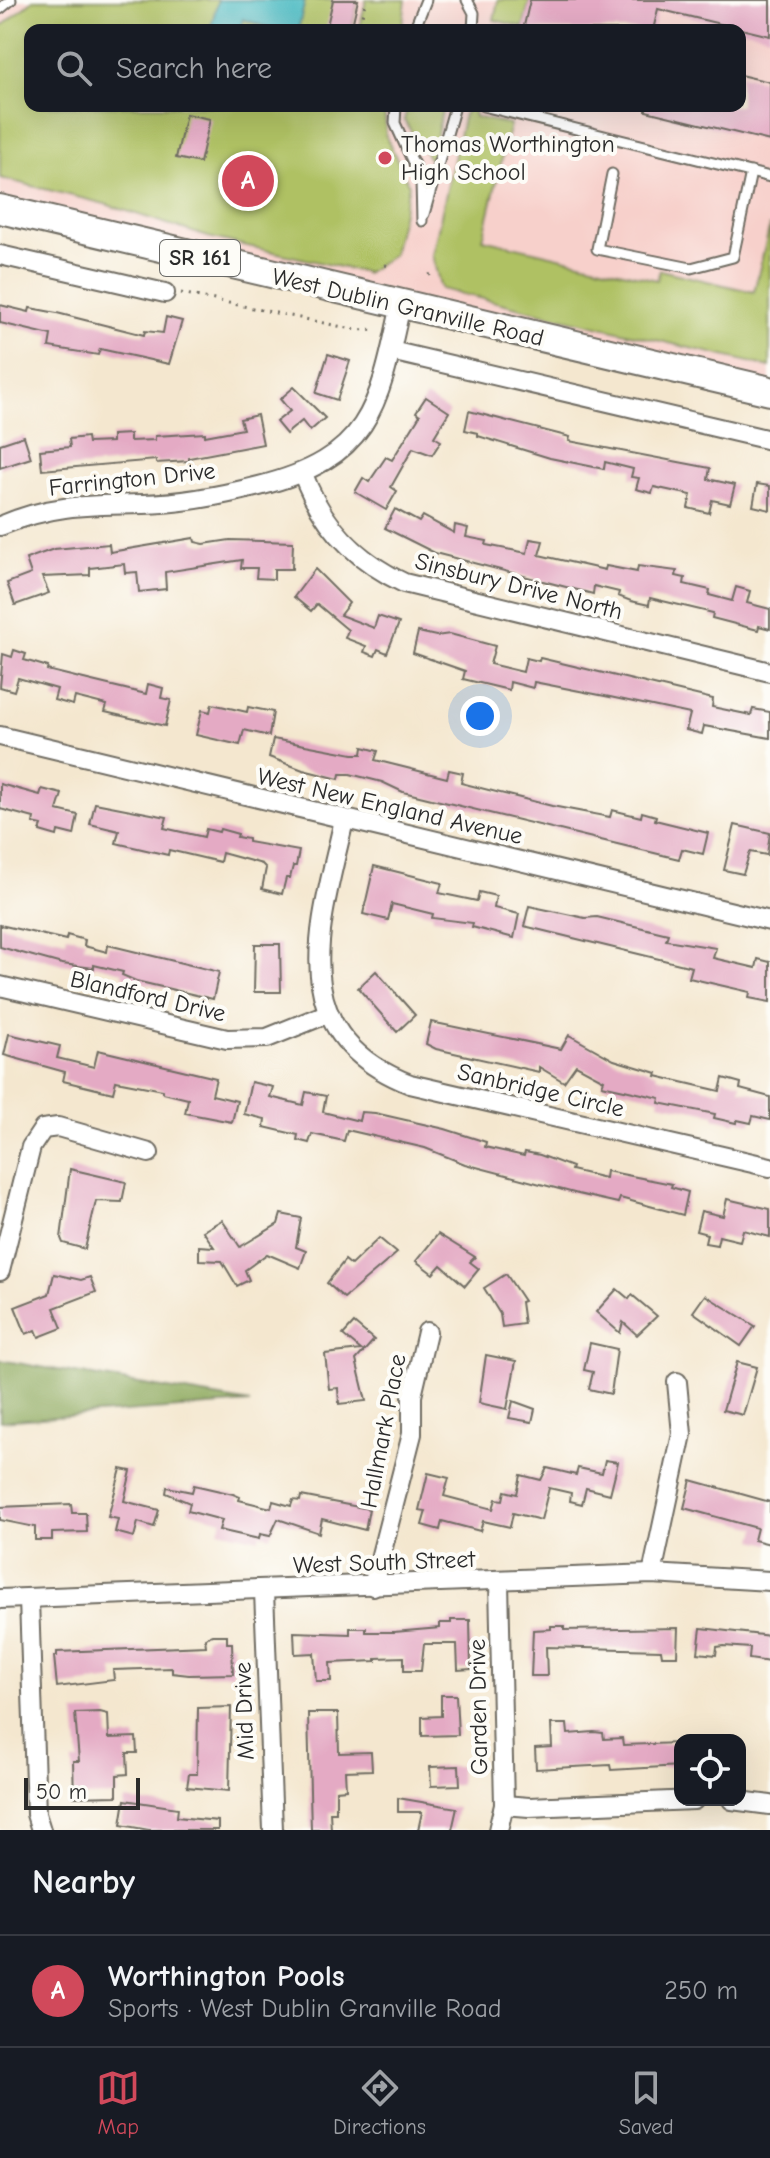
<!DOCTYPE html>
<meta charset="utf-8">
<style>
:root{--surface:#171b24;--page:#242831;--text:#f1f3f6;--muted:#9ea1a6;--line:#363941;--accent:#d1495b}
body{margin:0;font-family:"Comic Neue",sans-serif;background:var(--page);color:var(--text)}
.controls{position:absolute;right:24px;bottom:24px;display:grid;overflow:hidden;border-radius:16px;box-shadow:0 8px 32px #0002}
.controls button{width:72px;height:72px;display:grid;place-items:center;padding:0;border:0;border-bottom:2px solid var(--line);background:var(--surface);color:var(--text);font:40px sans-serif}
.scale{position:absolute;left:24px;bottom:20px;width:116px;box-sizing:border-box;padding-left:8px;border:4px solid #2b2b2b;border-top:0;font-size:22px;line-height:28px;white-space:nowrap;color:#2b2b2b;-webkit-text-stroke:6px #fdfcf7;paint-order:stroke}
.you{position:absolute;left:480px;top:716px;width:28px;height:28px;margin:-20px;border:6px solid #fff;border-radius:50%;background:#1a73e8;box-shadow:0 0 0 12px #1a73e833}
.badge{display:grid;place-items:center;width:52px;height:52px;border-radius:50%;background:var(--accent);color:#fff;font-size:26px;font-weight:700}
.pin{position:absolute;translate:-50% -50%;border:4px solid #fff;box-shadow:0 2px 8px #0006}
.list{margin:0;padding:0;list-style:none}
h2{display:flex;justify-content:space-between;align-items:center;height:104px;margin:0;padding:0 32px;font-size:34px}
h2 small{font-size:26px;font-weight:400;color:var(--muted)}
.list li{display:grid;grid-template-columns:52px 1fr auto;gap:24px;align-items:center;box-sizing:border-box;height:112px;padding:0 32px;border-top:2px solid var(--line)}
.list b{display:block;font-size:30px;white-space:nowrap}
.list p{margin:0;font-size:26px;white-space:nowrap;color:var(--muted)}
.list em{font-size:26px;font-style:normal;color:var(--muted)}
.icon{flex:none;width:44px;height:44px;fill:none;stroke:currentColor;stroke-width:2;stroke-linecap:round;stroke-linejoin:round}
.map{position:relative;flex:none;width:770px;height:1830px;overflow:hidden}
.search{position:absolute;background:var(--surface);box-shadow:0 8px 32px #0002;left:24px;right:24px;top:24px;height:88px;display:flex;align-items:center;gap:20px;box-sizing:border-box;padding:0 28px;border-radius:16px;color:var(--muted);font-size:30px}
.sheet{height:216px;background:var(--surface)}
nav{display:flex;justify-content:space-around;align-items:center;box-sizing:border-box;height:112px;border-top:2px solid var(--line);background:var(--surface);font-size:22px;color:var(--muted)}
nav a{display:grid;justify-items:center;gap:4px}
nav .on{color:var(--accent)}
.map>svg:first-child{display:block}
</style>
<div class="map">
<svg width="770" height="1830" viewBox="0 0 770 1830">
<rect width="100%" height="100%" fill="#fdfcf7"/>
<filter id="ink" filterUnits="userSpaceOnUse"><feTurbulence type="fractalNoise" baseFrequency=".0125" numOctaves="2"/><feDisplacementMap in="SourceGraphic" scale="16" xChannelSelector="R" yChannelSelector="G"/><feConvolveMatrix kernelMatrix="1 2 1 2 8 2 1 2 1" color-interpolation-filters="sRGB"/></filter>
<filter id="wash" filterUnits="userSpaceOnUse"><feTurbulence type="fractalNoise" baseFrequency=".006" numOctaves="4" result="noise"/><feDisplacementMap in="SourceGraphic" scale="32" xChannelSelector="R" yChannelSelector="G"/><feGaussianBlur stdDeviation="1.8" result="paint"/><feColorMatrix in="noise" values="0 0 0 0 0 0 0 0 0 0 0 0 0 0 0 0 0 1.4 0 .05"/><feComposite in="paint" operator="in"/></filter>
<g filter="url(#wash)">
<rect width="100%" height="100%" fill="#f4e7cf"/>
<path fill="#f7d0cb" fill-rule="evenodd" d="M0 0H770V391L0 210ZM30 30H740V106H30Z"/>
<g fill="#afc164" stroke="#6d7648" stroke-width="2">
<polygon points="33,0 358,0 351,30 30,30 30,106 384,106 386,136 409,185 393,255 366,273 208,237 105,204 0,178 0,28"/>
<polygon points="366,0 406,0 402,30 359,30"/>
<polygon points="498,0 530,0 523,27 494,20"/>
<polygon points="408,106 443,106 431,162 404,120"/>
<polygon points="473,106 475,117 510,125 483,239 657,280 660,270 754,292 770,225 770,367 441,289 432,255 464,114"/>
</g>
<polygon fill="#8ba75a" stroke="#5b6942" stroke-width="2" points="0,1360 250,1403 0,1421"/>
<polygon fill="#4cbbc3" stroke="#3c7377" stroke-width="2" points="218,0 303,0 305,1 298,30 276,30 243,19 240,30 210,30"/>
<g id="blocks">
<g fill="#e4aac4">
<polygon points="333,0 358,0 351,30 326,30"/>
<polygon points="530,0 770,0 770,36 658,9 653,30 523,30"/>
<polygon points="740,75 770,82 770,141 646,111 646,106 740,106"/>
<polygon points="186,114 210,119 200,163 176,158"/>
<polygon points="0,305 29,312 30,308 57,313 144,335 145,331 163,333 166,317 182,321 169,364 100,349 98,355 49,347 51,335 0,323"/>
<polygon points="328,354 350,361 337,400 316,393"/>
<polygon points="294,387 325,418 310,431 302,421 286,434 276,422 290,411 280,399"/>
<polygon points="426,397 449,412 434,437 441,441 432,455 413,448 391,487 397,491 386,510 355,492 363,478 369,482 386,457 392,460 420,415 416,412"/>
<polygon points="469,411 570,437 569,441 710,468 708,479 735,485 730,504 712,500 709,513 688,508 691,495 654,487 652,493 636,489 639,478 631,477 633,469 605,462 604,469 550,458 478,436 478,433 465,430"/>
<polygon points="257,415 263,444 189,458 189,461 156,463 156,460 42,470 40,450 70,447 69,439 87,437 88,443 112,442 112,435 130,434 130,441 155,440 155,436 205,433 205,436 243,429 240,419"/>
<polygon points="24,436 31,458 0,468 0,444"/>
<polygon points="757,484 770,486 770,510 753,506"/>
<polygon points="395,509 419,522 423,516 454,533 455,525 468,528 466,537 487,541 486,545 527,553 530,539 543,541 539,555 605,570 606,566 637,572 638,566 677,571 676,576 685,578 684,584 710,590 709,595 732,601 736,587 750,591 747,603 770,609 770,629 759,626 758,630 712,618 713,613 650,598 649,605 631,601 618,596 619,592 594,586 593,594 435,553 385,528"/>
<polygon points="194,538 195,542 204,544 230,540 293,542 292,569 274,569 274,579 256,578 257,568 241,568 242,560 165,572 166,589 139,592 137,572 125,573 124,564 90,568 90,575 42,577 49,593 15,605 7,583 31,574 26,559 54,549 109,544 110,552"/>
<polygon points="315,569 349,603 340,615 374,628 378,616 399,623 387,653 378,649 375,656 364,652 366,646 345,638 348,630 317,604 311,611 294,597"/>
<polygon points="418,632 436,636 450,634 495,646 490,664 523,672 526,658 539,661 540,658 713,699 712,707 751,715 753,709 770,712 770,738 704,726 702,734 686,730 690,714 610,697 534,682 533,688 510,682 509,690 463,679 465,671 413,653"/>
<polygon points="14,650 26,654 24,660 48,667 47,670 96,682 146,694 148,684 163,688 161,698 171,700 165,726 105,712 107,705 75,697 73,705 54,700 57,689 18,678 14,691 0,687 3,654 12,657"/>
<polygon points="212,704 247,712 248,707 273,712 269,736 244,730 240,745 196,735 202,710 210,712"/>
<polygon points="273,739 353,754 362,754 363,747 378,751 375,760 447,778 449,770 463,773 461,783 552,806 610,817 612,810 641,817 642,812 656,816 655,820 708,833 703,854 682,849 679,859 403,792 382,782 350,774 340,774 339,779 303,770 269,757"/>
<polygon points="0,784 40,795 42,789 62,794 57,810 78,815 74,835 58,831 57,836 40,831 42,825 33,823 34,818 0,809"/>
<polygon points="95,803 167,817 164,828 204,837 206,829 219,832 220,829 238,834 237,837 248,839 248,842 299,851 296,866 293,866 290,878 286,878 282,894 262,889 266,868 262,864 222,853 220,862 169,850 168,855 116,843 119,831 90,824"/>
<polygon points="735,825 770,833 767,855 750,852 743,874 724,870"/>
<polygon points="374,866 442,883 439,893 477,901 479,892 496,896 494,908 519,914 514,938 472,927 473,923 432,918 433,914 392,904 388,920 363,914"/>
<polygon points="529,906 585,918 597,917 668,934 666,940 716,948 713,958 756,968 758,959 770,962 770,1002 749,998 750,992 689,978 692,967 524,926"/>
<polygon points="0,925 66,940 67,935 85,940 84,946 107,952 108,945 219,972 213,999 136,981 122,975 123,972 94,965 94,968 62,964 0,947"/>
<polygon points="255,944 280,944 281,992 254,992"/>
<polygon points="376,971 415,1015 397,1032 358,988"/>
<polygon points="431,1022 561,1049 569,1035 614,1060 657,1073 656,1076 720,1091 723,1078 741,1083 740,1089 770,1097 770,1120 753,1116 751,1123 737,1120 736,1123 714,1118 715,1114 659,1103 660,1098 602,1085 604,1080 576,1065 564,1082 539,1067 539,1072 436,1049 426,1044"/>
<polygon points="9,1034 60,1046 57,1058 94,1067 98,1050 216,1078 212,1095 237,1101 232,1122 185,1113 188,1099 163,1093 163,1090 116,1081 113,1093 63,1081 65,1072 4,1055"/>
<polygon points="251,1082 273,1087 270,1097 303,1105 306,1092 326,1096 323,1112 359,1121 361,1112 375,1113 445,1129 486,1142 485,1147 524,1156 525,1152 540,1155 572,1167 571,1170 605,1178 606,1171 672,1184 671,1187 688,1192 683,1215 620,1198 618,1203 578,1194 465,1164 425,1148 347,1130 344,1141 312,1134 309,1143 297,1140 298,1135 264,1127 265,1119 244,1114"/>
<polygon points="70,1169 126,1182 122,1202 96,1201 85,1249 63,1243 61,1238"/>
<polygon points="727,1199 770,1209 770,1237 743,1230 740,1241 719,1236 717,1245 705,1243 707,1234 696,1231 701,1211 723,1216"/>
<polygon points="281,1214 301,1218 296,1247 306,1251 300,1268 267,1254 245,1270 249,1280 237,1286 222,1261 199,1260 199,1246 214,1247 203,1231 222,1220 240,1247 278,1224"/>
<polygon points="438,1234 475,1257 470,1262 479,1269 465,1286 441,1265 433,1274 416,1261"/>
<polygon points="379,1238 397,1253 344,1298 327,1283 345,1260 351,1265"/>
<polygon points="54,1274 81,1280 90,1277 96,1292 54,1308 62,1328 39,1337 36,1330 26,1334 15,1307 49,1294"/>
<polygon points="506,1274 524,1301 521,1302 524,1324 502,1327 500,1314 484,1288"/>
<polygon points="617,1289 629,1299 632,1295 657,1316 637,1335 623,1322 620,1333 596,1312"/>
<polygon points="705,1295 755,1326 741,1346 693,1312"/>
<polygon points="354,1323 374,1340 356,1360 366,1401 339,1404 338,1388 329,1389 325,1354 361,1350 343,1335"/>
<polygon points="590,1343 617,1349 611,1394 589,1389 593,1372 584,1370"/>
<polygon points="486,1355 516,1361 507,1409 479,1403"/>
<polygon points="737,1362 757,1367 743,1415 723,1410"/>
<polygon points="513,1401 535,1409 532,1422 509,1418"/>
<polygon points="605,1460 618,1462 610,1494 586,1488 582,1504 570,1501 571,1493 549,1488 541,1520 513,1513 510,1527 483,1521 480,1531 442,1521 440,1530 422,1525 426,1511 419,1510 428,1473 449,1478 444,1496 493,1509 496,1499 503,1500 505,1491 517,1494 521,1475 541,1480 547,1468 576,1475 578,1468 602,1473"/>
<polygon points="121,1469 131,1471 124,1501 159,1510 154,1527 138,1522 134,1537 115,1532 118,1519 108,1517"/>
<polygon points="691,1480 770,1502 770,1544 754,1540 757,1528 684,1508"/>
<polygon points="194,1485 233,1494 240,1497 239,1500 271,1508 273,1501 291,1506 293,1500 300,1501 301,1496 369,1509 365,1530 322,1519 319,1533 278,1519 270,1536 260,1534 259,1539 219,1530 222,1520 188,1511 190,1503 166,1493 167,1487 192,1492"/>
<polygon points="71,1504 72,1513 86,1513 87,1532 52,1533 52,1540 35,1540 35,1527 0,1520 0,1507"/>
<polygon points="451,1620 470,1620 471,1669 458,1670 457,1644 424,1644 421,1671 404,1671 404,1657 376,1658 376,1661 330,1663 331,1681 316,1681 314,1653 295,1654 294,1632 350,1634 350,1628 366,1628 366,1632 394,1632 440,1628 440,1623 451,1623"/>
<polygon points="551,1626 564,1626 564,1630 678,1628 677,1656 662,1656 661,1650 546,1647 547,1676 531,1676 533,1630 551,1629"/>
<polygon points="701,1628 770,1636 770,1662 749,1659 750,1648 724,1646 717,1647 716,1655 698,1653"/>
<polygon points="212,1635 227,1635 227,1643 232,1643 233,1674 189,1675 172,1673 172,1668 113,1670 114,1680 57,1687 54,1656 57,1656 57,1652 206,1646 205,1638"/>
<polygon points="441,1695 456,1695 458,1735 422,1736 422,1717 441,1716"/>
<polygon points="231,1707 229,1791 187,1787 189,1774 197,1774 198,1708"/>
<polygon points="100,1712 108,1714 109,1738 136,1737 137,1753 127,1753 128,1774 117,1775 117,1796 74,1797 73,1761 79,1761 75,1713"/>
<polygon points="308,1713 338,1713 339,1753 371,1752 372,1770 345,1771 346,1789 336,1790 336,1812 330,1812 331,1830 311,1830"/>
<polygon points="551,1724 567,1724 568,1734 594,1732 603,1733 604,1739 622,1738 623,1745 679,1743 680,1766 611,1770 610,1765 536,1769 535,1748 552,1747"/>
<polygon points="459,1766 460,1785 431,1786 430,1767"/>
<polygon points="398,1798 457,1808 452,1830 418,1830 422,1812 398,1812"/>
<polygon points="125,1800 178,1808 177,1817 218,1821 218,1830 149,1830 121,1825"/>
</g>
</g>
</g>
<g filter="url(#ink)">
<use href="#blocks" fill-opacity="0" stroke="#716d64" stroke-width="2"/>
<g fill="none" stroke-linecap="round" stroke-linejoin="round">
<defs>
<g id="service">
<polyline points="467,0 474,13 473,30"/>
<polyline points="0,9 11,0"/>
<polyline points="414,30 426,0"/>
<polyline points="396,106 395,123 421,180 422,221"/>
<polyline points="483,106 770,177"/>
<polyline points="612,174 597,249 691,268 733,257 751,172"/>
<polyline points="424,214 455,106"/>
</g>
<g id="minor">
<polyline points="0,255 165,293"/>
<polyline points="391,351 770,440"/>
<path d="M303 474C322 525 355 560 404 583L770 672"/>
<path d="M0 526C51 504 90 505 144 504 184 503 220 496 259 486 370 458 379 408 401 304"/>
<polyline points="0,736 770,921"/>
<path d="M344 820C321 924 280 1033 410 1084L770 1167"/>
<polyline points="0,986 227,1039 267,1038 329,1013"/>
<polyline points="0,1271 31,1147 43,1129 58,1127 149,1153"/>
<polyline points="652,1574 682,1434 677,1382"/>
<polyline points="373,1586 412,1434 412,1396 427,1332"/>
<polyline points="264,1591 273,1830"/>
<polyline points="0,1599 652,1574 770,1581"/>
<polyline points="29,1599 36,1814 41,1830"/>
<polyline points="732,1800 770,1805"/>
<polyline points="504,1805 529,1807 694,1800"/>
<polyline points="498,1830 504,1805 499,1582"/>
</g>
<polyline id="primary" points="0,209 770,391"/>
</defs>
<use href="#service" stroke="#716d64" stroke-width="13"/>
<use href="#minor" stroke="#716d64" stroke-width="22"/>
<use href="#primary" stroke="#716d64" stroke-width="32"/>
<g stroke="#716d64" stroke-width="3" stroke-dasharray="2 6" stroke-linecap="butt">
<polyline points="358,30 366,0"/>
<polyline points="385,265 389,266"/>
<polyline points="429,275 432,274"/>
<polyline points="181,293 357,330 377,329"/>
</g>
<use href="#service" stroke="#fff" stroke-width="9"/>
<use href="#minor" stroke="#fff" stroke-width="18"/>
<use href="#primary" stroke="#fff" stroke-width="28"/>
</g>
</g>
<circle fill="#d1495b" stroke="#fdfcf7" stroke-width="3" cx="385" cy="158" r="8"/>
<g text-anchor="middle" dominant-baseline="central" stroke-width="8" stroke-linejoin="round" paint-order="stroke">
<rect fill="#fdfcf7" stroke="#6a6a68" stroke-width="2" x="160" y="240" width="80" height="36" rx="6"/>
<g font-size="22" font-weight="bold" fill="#2b2b2b">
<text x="200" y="258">SR 161</text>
</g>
<g font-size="24" fill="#2b2b2b" stroke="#fdfcf7" text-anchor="start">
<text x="401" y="144">Thomas Worthington<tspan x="401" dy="28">High School</tspan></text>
</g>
<g font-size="24" fill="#2b2b2b" stroke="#fdfcf7">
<text transform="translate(408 307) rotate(13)">West Dublin Granville Road</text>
<text transform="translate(132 479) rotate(-6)">Farrington Drive</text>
<text transform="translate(519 586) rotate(14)">Sinsbury Drive North</text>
<text transform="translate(390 806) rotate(13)">West New England Avenue</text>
<text transform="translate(148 996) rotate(13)">Blandford Drive</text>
<text transform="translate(541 1090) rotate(13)">Sanbridge Circle</text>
<text transform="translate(383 1431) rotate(-79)">Hallmark Place</text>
<text transform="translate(384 1562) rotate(-2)">West South Street</text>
<text transform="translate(478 1707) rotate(-91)">Garden Drive</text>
<text transform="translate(244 1711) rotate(-92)">Mid Drive</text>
</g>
</g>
</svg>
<div class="controls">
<button><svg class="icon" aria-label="locate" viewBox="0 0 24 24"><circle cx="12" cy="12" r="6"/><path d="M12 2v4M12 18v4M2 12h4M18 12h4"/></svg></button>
</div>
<div class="scale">50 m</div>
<div class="you"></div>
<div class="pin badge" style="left:248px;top:181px">A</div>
<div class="search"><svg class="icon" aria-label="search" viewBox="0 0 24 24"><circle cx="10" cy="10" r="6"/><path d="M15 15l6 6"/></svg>Search here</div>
</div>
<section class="sheet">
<h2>Nearby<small></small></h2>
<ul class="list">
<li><span class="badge">A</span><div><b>Worthington Pools</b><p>Sports · West Dublin Granville Road</p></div><em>250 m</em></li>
</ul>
</section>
<nav>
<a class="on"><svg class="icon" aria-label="map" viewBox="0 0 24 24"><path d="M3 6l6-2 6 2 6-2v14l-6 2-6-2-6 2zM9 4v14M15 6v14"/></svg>Map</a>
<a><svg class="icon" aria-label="directions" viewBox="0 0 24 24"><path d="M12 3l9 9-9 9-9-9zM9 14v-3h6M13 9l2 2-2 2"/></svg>Directions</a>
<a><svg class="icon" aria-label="saved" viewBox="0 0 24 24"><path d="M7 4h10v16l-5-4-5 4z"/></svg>Saved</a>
</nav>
